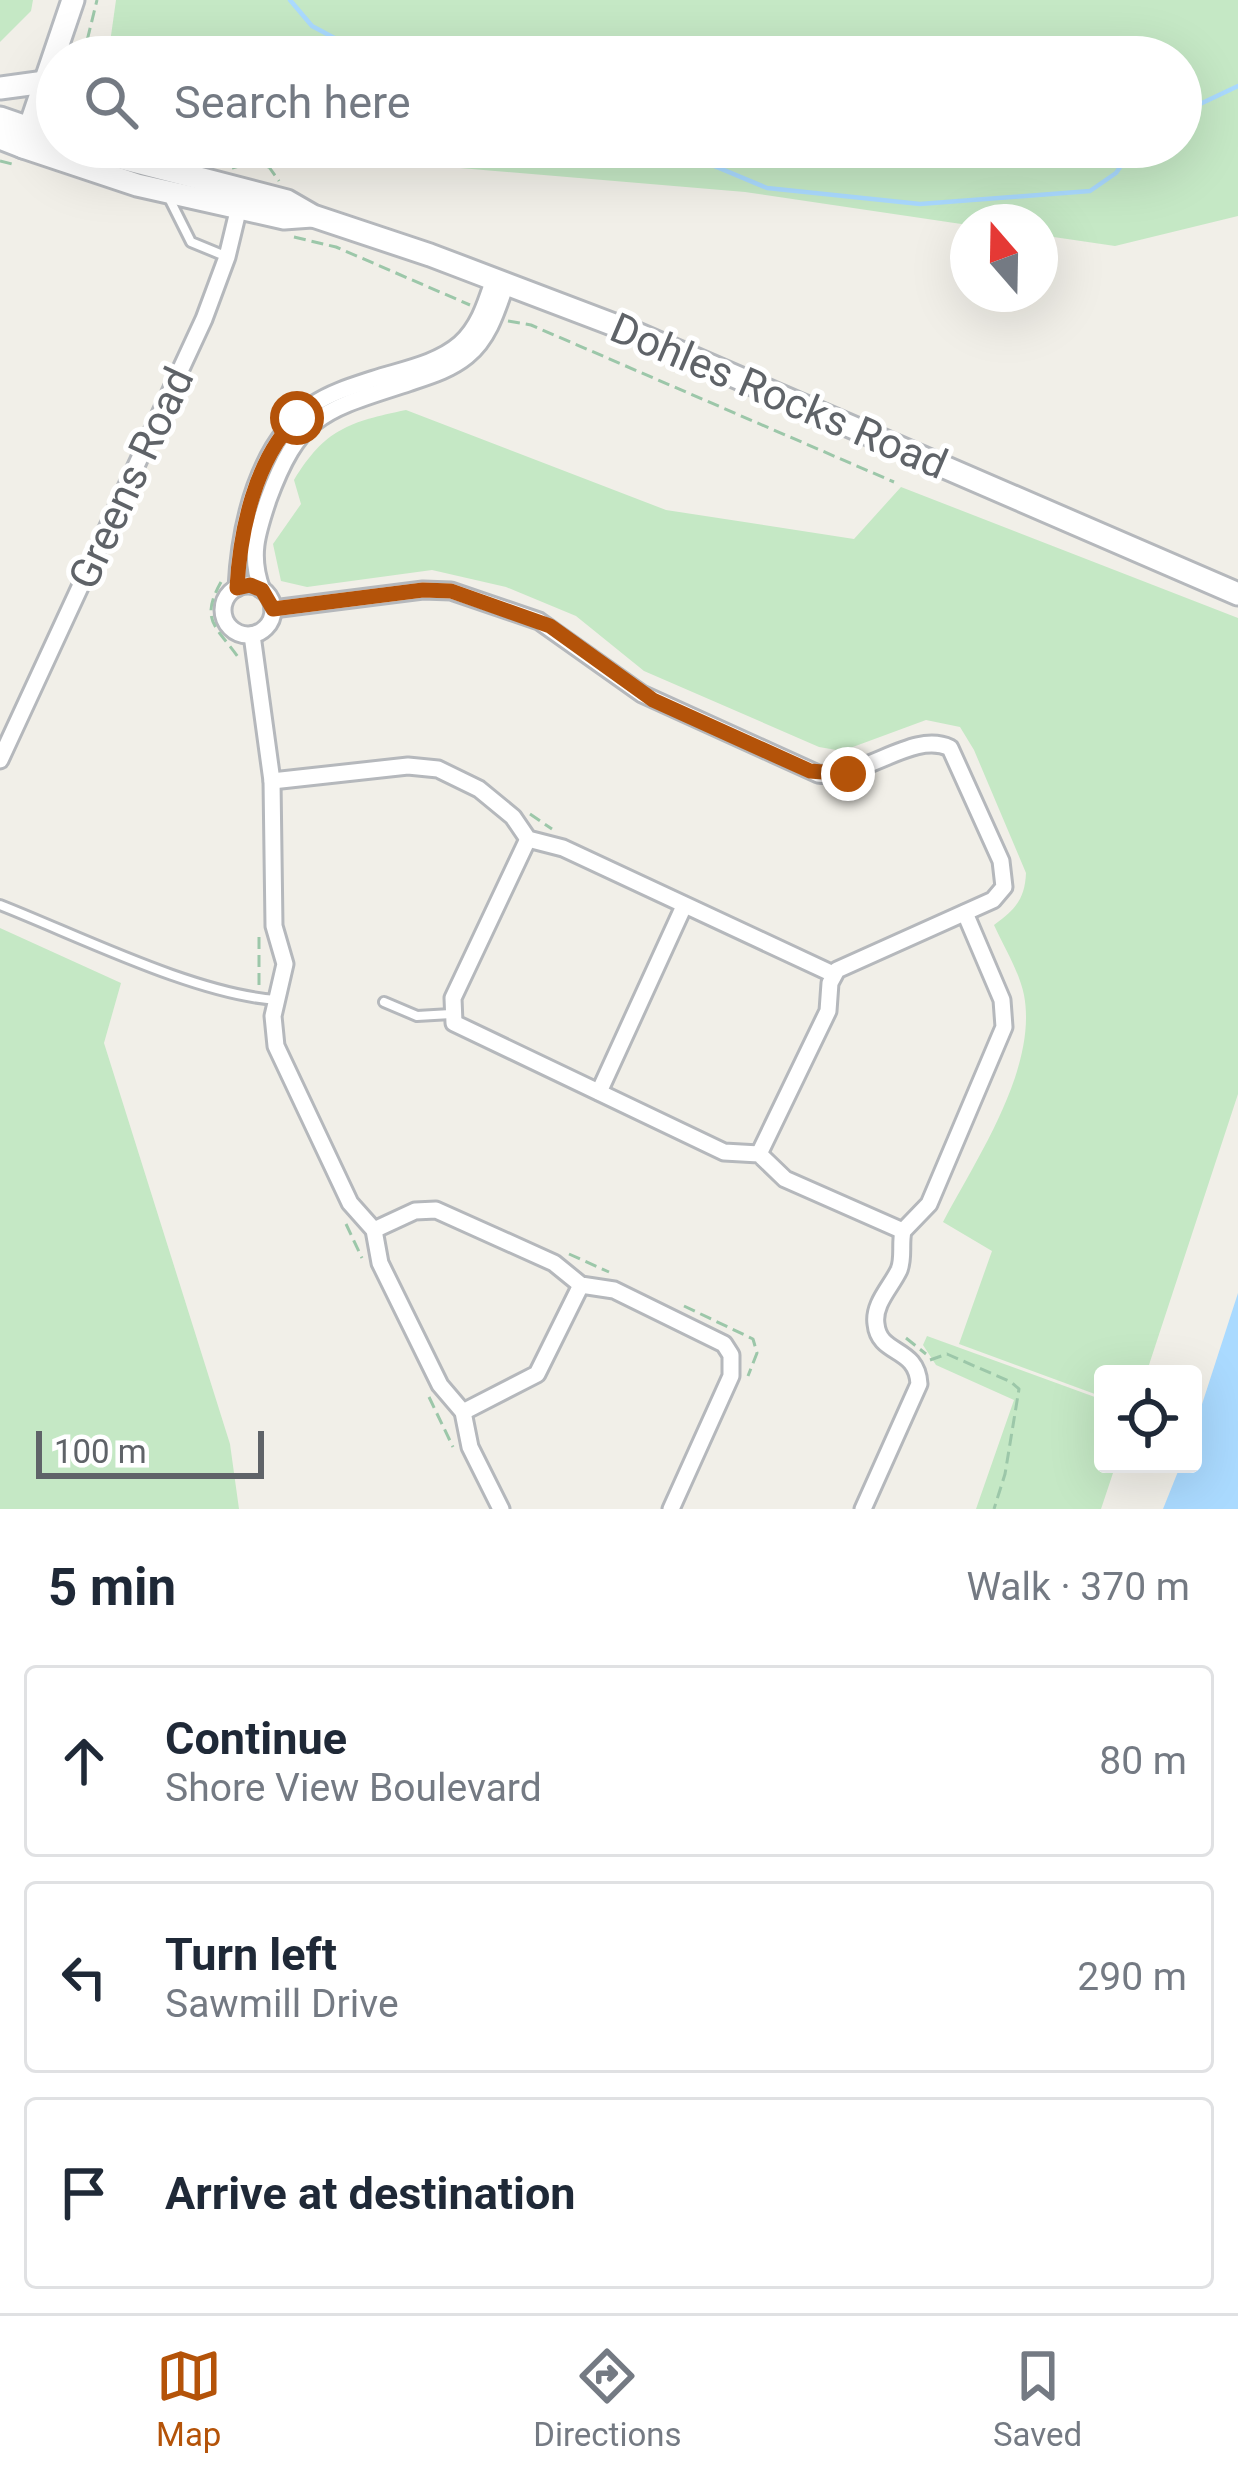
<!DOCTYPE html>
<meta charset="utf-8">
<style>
:root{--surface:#fff;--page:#f2f2f3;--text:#1f2937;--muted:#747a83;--line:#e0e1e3;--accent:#b45309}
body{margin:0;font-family:Roboto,sans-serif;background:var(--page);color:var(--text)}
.controls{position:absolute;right:36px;bottom:36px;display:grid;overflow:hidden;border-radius:12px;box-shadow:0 12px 48px #0002}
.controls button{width:108px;height:108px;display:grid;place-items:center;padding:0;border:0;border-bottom:3px solid var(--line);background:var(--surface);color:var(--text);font:60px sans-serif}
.compass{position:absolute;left:950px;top:204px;width:108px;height:108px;border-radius:50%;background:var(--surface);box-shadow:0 12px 48px #0002;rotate:340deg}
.scale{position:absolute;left:36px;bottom:30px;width:228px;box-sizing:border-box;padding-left:12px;border:6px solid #5f6368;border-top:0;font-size:33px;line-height:42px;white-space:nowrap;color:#5f6368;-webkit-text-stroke:9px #fff;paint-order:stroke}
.stop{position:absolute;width:36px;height:36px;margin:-27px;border:9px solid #b45309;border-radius:50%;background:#fff}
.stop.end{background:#b45309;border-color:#fff;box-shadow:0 3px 12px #0008}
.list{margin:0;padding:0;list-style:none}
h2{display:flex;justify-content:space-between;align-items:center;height:156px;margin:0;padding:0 48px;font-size:51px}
h2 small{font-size:39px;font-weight:400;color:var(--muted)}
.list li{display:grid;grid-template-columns:78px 1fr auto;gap:36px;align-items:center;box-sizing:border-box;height:192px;margin:0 24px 24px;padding:0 24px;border:3px solid var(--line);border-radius:12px}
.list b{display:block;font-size:45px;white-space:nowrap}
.list p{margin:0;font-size:39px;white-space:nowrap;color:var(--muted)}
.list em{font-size:39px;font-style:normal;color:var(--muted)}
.icon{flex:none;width:66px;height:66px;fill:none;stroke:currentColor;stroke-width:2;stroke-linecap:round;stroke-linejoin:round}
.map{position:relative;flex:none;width:1238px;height:1509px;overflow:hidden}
.search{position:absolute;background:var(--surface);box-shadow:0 12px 48px #0002;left:36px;right:36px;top:36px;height:132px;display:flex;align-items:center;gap:30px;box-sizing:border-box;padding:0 42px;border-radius:66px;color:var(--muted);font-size:45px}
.sheet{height:804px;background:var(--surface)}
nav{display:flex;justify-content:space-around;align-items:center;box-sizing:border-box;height:168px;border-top:3px solid var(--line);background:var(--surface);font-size:33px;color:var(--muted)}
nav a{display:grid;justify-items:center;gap:6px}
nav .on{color:var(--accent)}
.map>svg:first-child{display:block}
</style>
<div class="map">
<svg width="1238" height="1509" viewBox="0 0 1238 1509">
<rect width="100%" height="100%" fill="#f1efe8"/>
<g fill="#c5e8c5">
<polygon points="0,0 33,0 31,11 0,42"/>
<polygon points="116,0 1238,0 1238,216 1115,246 1040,235 1040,222 968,225 745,192 212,147 1181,147 1181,57 108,57"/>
<path d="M406 410 666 510 854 539 901 487 1238 618V1094L1146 1374H1103V1397L959 1344 992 1251 943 1222C976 1159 1038 1069 1024 995 1019 971 1004 947 994 925 1015 910 1025 899 1026 873L974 750 960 727 926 720 842 751 819 747 644 671 576 616 506 587 432 570 307 587 281 581 273 544 301 504 294 480C325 429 349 422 406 410Z"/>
<polygon points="0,928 121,983 104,1043 230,1444 239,1509 0,1509"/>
<polygon points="927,1336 1103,1400 1103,1464 1116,1464 1101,1509 976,1509 1014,1400 936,1365 923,1345"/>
</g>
<polygon fill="#aadaff" points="1238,1293 1238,1509 1163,1509 1181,1464 1193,1464 1193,1432"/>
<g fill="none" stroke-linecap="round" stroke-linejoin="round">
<g stroke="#aadaff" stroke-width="4.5">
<polyline points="290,0 312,26 370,57"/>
<polyline points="1181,113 1238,86"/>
<polyline points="669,147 767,188 920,204 1090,191 1116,173 1134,147"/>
</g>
<defs>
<g id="service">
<polyline points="169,198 191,242 225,256"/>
<path d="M0 905C79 936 194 994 276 1000"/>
<polyline points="384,1002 417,1016 451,1014"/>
</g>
<g id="minor">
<circle cx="248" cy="610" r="25"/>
<path d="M237 588C240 525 258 442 314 404 332 392 353 386 374 379 402 370 437 364 460 344 479 327 486 303 494 279"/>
<path d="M262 590C249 556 257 533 268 500 300 413 325 410 408 383 429 376 450 370 467 356 489 338 497 310 506 284"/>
<path d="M273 609 423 590 451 591 539 621 642 694 818 774C864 780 912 730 950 748L1001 861 1004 887 993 900 837 970 830 983 828 1011 759 1154"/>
<polyline points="252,635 272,781 274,926 285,964 273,1016 276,1046 350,1203 374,1230 380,1263 440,1385 463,1412 470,1447 501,1509"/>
<polyline points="0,760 204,319 227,257 240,203"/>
<polyline points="272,781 408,766 438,769 479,789 513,817 528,839 563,848 833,974"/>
<polyline points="528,839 453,998 454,1023 724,1152 759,1154 785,1179 903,1231"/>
<polyline points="599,1092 684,906"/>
<polyline points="374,1230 415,1211 436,1210 554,1263 581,1285 614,1290 724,1344 731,1355 731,1376 671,1509"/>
<polyline points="463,1412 537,1374 581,1285"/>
<path d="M863 1509 919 1384C917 1346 879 1356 876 1324 873 1304 891 1287 899 1270 904 1258 900 1244 903 1231L929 1204 1004 1027 1002 1000 965 913"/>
</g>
<g id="tertiary">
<polyline points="29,128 57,139"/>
<polyline points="23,147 137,185 284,218 312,216"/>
<polyline points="79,147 287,201 313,216 430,255 630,331 1238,594"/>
</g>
<g id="secondary">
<polyline points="0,88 45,82"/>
<polyline points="0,118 29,128"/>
<polyline points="0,138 23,147 73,0"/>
</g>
</defs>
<use href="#service" stroke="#b5b8bc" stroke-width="14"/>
<use href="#minor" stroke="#b5b8bc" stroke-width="21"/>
<use href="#tertiary" stroke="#b5b8bc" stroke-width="27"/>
<use href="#secondary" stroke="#b6babf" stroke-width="27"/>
<g stroke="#9cc7a9" stroke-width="3" stroke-dasharray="12 6" stroke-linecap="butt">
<polyline points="83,57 97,0"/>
<polyline points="0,161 16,165"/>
<polyline points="232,168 247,164 269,167 279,181"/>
<polyline points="294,237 336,247 470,305"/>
<polyline points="508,321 531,325 894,482"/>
<path d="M221 582C199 621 217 627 238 657"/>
<polyline points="530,814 552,829"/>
<polyline points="259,985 259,935"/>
<polyline points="346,1224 362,1258"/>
<polyline points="569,1254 609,1272"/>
<polyline points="684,1306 753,1339 757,1353 748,1376"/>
<polyline points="906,1338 926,1354"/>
<polyline points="930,1360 947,1354 1011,1382 1019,1389 1005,1474 994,1509"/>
<polyline points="429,1397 453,1447"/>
</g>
<use href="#service" stroke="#fff" stroke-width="8"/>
<use href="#minor" stroke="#fff" stroke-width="15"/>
<use href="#tertiary" stroke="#fff" stroke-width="21"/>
<use href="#secondary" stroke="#fff" stroke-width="21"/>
</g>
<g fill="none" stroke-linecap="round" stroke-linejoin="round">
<path stroke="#b45309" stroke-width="15" d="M297 418C255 459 240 531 237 588L250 585 262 590 273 609 423 590 451 591 550 626 653 700 810 771 848 774"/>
</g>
<g text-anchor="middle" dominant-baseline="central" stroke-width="10" stroke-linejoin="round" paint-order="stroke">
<g font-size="42" fill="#5f6368" stroke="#fff">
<text transform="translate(779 396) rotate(23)">Dohles Rocks Road</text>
<text transform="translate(131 478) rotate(-65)">Greens Road</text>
</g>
</g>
</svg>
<div class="controls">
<button><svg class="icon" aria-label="locate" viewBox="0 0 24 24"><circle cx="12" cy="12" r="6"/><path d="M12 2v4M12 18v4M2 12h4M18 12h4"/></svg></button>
</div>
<svg class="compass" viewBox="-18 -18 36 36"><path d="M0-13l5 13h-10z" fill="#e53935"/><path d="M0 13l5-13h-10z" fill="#747a83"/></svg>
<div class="scale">100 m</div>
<div class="stop" style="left:297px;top:418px"></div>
<div class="stop end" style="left:848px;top:774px"></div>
<div class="search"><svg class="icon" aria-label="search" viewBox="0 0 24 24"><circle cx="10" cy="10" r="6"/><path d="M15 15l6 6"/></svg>Search here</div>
</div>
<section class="sheet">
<h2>5 min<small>Walk · 370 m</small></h2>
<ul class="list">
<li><svg class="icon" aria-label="ahead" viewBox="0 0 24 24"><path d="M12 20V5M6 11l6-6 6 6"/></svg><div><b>Continue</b><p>Shore View Boulevard</p></div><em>80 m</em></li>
<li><svg class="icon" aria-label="left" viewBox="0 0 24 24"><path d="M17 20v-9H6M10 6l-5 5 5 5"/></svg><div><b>Turn left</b><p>Sawmill Drive</p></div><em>290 m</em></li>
<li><svg class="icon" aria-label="arrive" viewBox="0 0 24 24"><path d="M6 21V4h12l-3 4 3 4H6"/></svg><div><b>Arrive at destination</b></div></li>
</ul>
</section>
<nav>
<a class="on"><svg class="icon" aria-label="map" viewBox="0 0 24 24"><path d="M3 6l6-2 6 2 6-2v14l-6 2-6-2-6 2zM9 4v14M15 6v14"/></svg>Map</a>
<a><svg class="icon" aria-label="directions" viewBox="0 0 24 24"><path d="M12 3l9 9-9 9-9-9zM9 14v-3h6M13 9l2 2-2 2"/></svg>Directions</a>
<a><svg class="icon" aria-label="saved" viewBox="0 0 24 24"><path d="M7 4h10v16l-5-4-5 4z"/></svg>Saved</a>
</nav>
